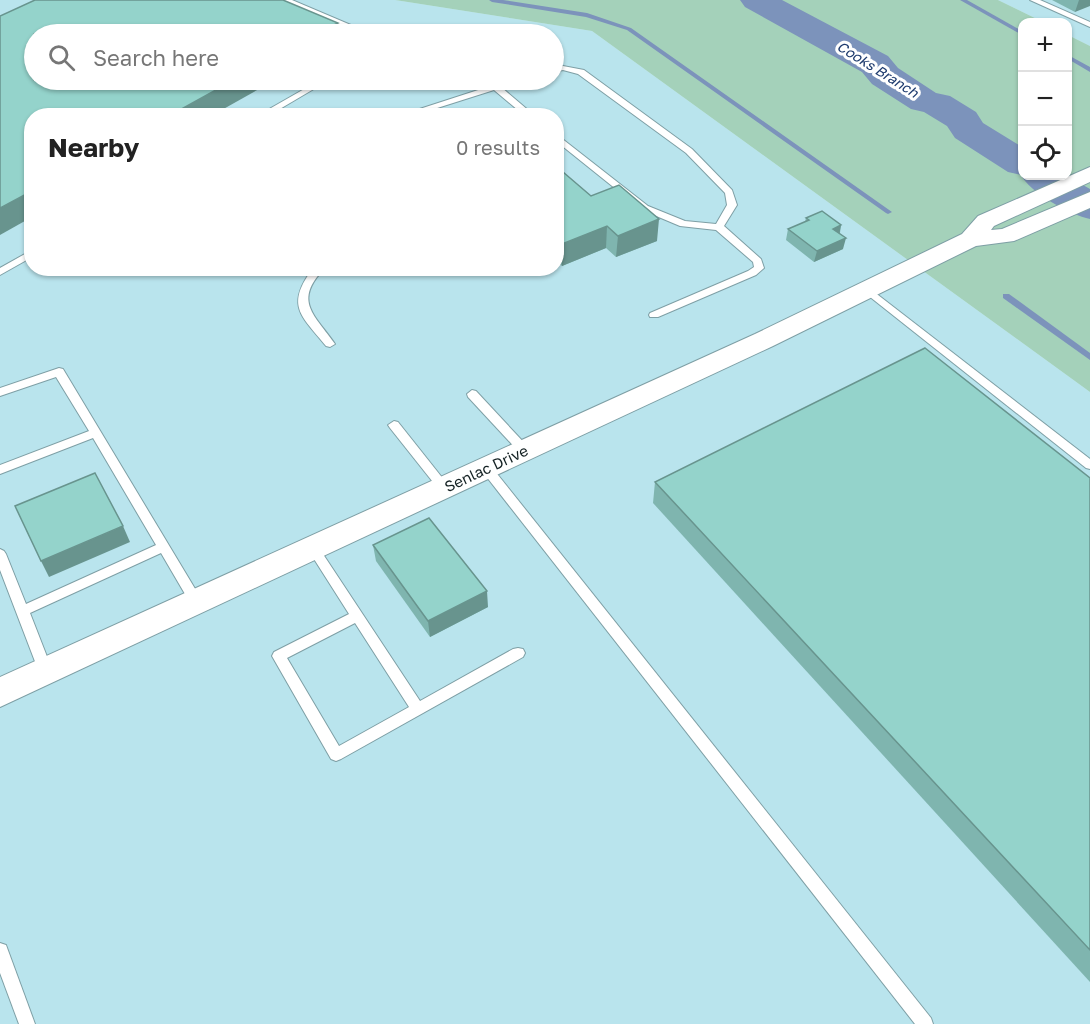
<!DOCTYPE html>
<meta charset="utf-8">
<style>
:root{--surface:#fff;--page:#f2f2f2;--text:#222;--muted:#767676;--line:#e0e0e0}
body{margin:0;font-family:"Golos Text",sans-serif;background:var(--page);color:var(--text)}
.controls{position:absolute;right:18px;top:18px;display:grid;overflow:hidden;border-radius:12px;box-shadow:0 2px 4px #0004}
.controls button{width:54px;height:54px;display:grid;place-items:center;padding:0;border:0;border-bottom:2px solid var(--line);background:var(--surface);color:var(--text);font:30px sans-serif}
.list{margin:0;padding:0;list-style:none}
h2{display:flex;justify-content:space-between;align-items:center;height:78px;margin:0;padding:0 24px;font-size:26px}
h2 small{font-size:20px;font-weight:400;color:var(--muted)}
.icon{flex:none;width:33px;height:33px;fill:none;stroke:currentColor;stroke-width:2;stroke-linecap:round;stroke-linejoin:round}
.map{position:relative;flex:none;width:1090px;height:1024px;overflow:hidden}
.search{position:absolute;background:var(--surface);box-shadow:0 2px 4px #0004;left:24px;top:24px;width:540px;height:66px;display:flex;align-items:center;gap:15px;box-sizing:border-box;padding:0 21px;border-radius:33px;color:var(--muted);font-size:22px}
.panel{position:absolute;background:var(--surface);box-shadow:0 2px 4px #0004;left:24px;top:108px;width:540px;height:168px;border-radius:24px}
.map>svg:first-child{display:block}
</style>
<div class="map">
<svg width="1090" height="1024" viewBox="0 0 1090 1024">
<rect width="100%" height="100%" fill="#cdf0f7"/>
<g fill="#b9e4ed" fill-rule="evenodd">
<path d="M0 0H395L592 31 1090 392V1024H0ZM34 34H554V80H34ZM32 116H556V268H32Z"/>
<polygon points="998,0 1090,0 1090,46 1068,35 1068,22 1043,22"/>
</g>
<polygon fill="#a4d1ba" points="395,0 998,0 1043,22 1022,22 1022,176 1068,176 1068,35 1090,46 1090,392 592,31"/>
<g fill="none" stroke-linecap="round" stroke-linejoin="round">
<g fill="#7c93bb" fill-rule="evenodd">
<polygon points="489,0 503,0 587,13 631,28 892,212 888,214 886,213 627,30 586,17 492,2"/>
<polygon points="960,0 967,0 1022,31 1022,35"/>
<polygon points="1068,55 1090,67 1090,72 1068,59"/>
<polygon points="1003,294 1009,294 1090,353 1090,360 1003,298"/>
</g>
<path fill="#7c93bb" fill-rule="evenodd" d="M740 0H782L888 56 898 68 936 93 950 96 976 112 983 123 1022 147V176H1067L1090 189V219C1071 215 1029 192 1021 175L1008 172 955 138 947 126 924 112 911 109 872 84 862 72 745 7Z"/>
<defs>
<g id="service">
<polygon points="281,0 292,0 372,34 362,34"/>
<polygon points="1030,0 1040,0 1090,22 1090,27"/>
<polygon points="563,66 584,70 692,149 732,190 737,205 724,226 761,259 764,268 756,275 658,317 650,317 649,315 650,313 748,271 754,267 753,262 716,230 680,226 642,210 556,141 556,134 648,206 685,221 716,224 727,205 725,193 686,153 578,74 563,70 554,72 554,68"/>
<polygon points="320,80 329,80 268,116 257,116"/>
<polygon points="509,80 520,80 501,87 535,116 525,116 494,90 412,116 398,116"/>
<polygon points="32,250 32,257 0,275 0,268"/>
<path d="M325 268C292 301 315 315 335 344L330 347 326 346C303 317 285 307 311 271L313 268Z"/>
<polygon points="869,288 1090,459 1090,469 1086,468 865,293 864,291"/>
<polygon points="59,368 63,369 203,602 202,606 197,607 192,606 161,553 30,613 53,672 51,676 46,678 41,676 39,672 0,570 0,549 4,551 6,554 26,604 156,545 93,438 0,474 0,465 89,431 56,377 0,396 0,388"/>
<polygon points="472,390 476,391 529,448 531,451 529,454 521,454 468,397 467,394"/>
<polygon points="394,421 398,422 448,485 450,488 448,491 440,491 390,428 388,425"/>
<polygon points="486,464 490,465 931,1018 933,1024 915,1024 482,471 480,468 482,465"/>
<path d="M313 543 317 545 420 701 513 649 518 648 523 649 525 653 523 657 341 759 336 761 331 759 272 656 274 652 349 614 307 548 309 545ZM355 623 409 707 339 746 287 658Z"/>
<polygon points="0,943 6,945 35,1024 19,1024 0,973"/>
</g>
<polygon id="tertiary" points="1090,167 1090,182 994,226 991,230 1002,229 1090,192 1090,208 1014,241 976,246 773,346 0,707 0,677 755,334 962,234 978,216"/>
</defs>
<use href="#service" stroke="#7e9fa5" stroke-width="2"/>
<use href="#tertiary" stroke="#7e9fa5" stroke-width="2"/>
<use href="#service" fill="#fff" fill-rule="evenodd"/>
<use href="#tertiary" fill="#fff" fill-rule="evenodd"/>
</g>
<g fill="#7fb5af">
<polygon points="1052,0 1090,0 1075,12"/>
<polygon points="556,166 591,196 657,241 616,257 606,248 562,266 556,261"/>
<polygon points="806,218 841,225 840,233 843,249 814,262 786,240 788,229 805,222"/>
<polygon points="1090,478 1090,982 653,503 655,482"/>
<polygon points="373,545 488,607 430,637 376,561"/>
</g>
<g fill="#68948e">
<polygon points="1079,0 1090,0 1090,6 1075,12"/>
<polygon points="338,23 339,34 316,34"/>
<polygon points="234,80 275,80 211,116 169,116"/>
<polygon points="32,191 32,217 0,235 0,208"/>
<polygon points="659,219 657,241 616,257 618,236"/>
<polygon points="841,225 839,236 833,229"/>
<polygon points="607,226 606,248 562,266 562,244"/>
<polygon points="846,238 843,249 814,262 817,251"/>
<polygon points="123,526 130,542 49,577 41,561"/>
<polygon points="487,591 488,607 430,637 428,621"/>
</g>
<g fill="#94d3cb" stroke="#68948e" stroke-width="1.5">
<polygon points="35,0 283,0 338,23 316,34 34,34 34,80 234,80 169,116 32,116 32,191 0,208 0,16"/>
<polygon points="556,166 591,196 619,185 659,219 618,236 607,226 562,244 556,239"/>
<polygon points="822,211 841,225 833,229 846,238 817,251 788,229 809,220 806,218"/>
<polygon points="925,348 1090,478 1090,950 655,482"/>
<polygon points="95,473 123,526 41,561 15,506"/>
<polygon points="429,518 487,591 428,621 373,545"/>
</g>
<g text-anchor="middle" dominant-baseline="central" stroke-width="6" stroke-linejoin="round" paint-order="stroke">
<g font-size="14" font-style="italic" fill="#1e3b6e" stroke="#fff">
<text transform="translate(878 69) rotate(32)">Cooks Branch</text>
</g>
<g font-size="15" fill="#142123" stroke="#fff">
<text transform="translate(486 468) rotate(-25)">Senlac Drive</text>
</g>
</g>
</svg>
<div class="controls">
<button>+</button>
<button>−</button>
<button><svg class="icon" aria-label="locate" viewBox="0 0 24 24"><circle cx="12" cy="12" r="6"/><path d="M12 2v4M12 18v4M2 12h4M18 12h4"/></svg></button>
</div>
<div class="search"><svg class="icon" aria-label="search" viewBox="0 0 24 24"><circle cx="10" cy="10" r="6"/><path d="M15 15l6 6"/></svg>Search here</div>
<section class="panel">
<h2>Nearby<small>0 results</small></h2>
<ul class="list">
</ul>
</section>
</div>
